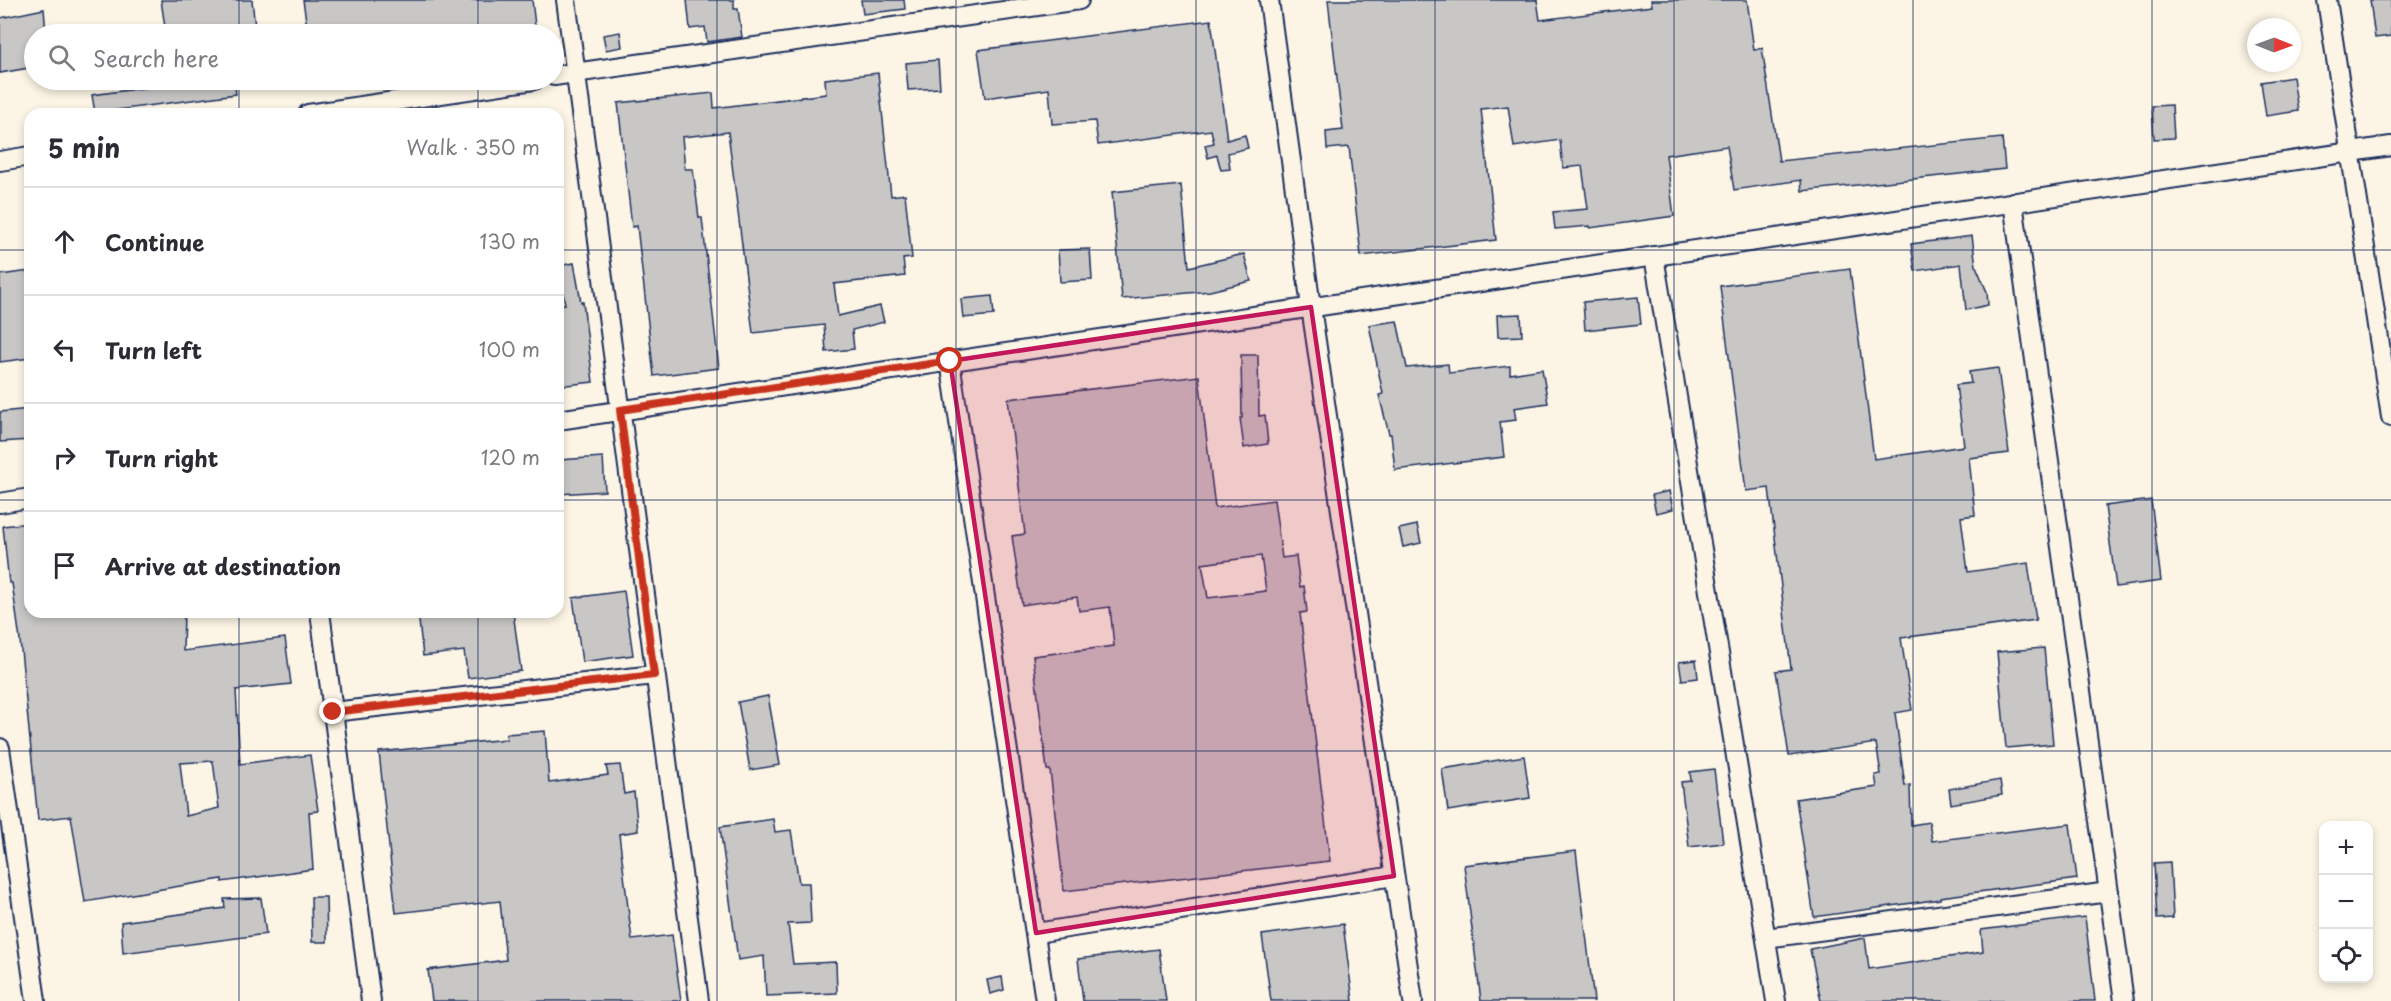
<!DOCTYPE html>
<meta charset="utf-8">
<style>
:root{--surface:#fff;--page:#f7f7f7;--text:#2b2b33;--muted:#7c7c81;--line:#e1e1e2}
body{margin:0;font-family:"Playpen Sans",sans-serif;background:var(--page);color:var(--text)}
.controls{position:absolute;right:18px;bottom:18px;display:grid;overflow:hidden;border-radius:12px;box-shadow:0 3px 9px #0003}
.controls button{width:54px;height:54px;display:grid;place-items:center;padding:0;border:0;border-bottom:2px solid var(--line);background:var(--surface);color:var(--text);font:30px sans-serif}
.compass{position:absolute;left:2247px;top:18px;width:54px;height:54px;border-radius:50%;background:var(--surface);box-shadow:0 3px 9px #0003;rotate:91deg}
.stop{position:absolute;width:18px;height:18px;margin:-14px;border:4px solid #c8321e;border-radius:50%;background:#fff}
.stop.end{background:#c8321e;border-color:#fff;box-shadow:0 2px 6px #0008}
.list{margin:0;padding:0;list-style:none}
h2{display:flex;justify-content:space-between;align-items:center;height:78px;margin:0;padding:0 24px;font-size:26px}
h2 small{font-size:20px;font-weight:400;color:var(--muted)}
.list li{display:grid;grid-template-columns:39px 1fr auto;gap:18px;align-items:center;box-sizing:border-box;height:108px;padding:0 24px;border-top:2px solid var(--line)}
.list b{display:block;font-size:22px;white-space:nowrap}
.list em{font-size:20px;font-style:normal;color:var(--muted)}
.icon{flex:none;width:33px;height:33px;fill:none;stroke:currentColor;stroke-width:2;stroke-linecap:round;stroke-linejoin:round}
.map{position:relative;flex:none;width:2391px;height:1001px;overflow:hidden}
.search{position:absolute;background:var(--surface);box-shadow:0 3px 9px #0003;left:24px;top:24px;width:540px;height:66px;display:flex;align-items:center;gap:15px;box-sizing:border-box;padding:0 21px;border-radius:33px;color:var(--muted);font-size:22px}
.panel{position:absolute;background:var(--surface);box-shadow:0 3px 9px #0003;left:24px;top:108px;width:540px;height:510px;border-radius:18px}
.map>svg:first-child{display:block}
</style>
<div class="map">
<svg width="2391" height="1001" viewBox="0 0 2391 1001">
<rect width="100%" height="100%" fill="#fcf5e5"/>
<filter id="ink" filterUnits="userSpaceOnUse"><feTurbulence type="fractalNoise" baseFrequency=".0167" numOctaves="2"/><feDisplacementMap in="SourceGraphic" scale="12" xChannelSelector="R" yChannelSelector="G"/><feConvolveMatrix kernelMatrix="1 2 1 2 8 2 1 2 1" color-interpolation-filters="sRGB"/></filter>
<g filter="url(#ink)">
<g fill="#c8c7c6" stroke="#1b2f5e" stroke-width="1.5" fill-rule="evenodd">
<polygon points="161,0 252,0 255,27 227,30 228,34 166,34"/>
<polygon points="303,0 532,0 536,34 308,34"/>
<polygon points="687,0 734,0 734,9 738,9 742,37 707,42 705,27 690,29"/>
<polygon points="861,0 904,0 905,9 863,14"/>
<polygon points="1328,0 1537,0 1540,20 1652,6 1651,0 1747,0 1754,50 1762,48 1779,161 2002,138 2005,169 1802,191 1801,180 1734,190 1727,146 1666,155 1674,216 1590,228 1590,226 1555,229 1553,212 1588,209 1582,166 1563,168 1560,140 1514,147 1508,106 1481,109 1496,240 1361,256 1349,147 1327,149 1326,132 1343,130"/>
<polygon points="2370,0 2391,0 2391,36 2375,38"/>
<polygon points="44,9 46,34 34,34 34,67 0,73 0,18"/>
<polygon points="1211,20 1227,140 1245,135 1248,148 1228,153 1230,169 1221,170 1217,155 1208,158 1205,145 1214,143 1211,130 1098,145 1095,121 1052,124 1049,89 985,98 978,50"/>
<polygon points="620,32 622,47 606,50 603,35"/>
<polygon points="938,60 940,88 908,90 906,63"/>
<polygon points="878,73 891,196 905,194 912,258 903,259 905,276 834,284 838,316 880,306 884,322 852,330 854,349 826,352 824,325 753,333 728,132 682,137 685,169 693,169 699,218 702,218 719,368 654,376 637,226 632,227 618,103 713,93 714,108 826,94 825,79"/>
<polygon points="2293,77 2298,111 2266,116 2261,82"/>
<polygon points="172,80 234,80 236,94 95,113 92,95 173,84"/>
<polygon points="2172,105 2174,138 2154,139 2152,106"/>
<polygon points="1181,185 1189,267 1244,254 1251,281 1210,291 1122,299 1112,192"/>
<polygon points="1972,236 1976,266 1987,292 1988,305 1966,310 1961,264 1915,271 1911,244"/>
<polygon points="1090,249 1092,280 1060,282 1058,250"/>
<polygon points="574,263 581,302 583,302 593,382 558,386 558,305 565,304 558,266"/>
<polygon points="1850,269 1874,459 1964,446 1956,385 1971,383 1969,372 1998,368 2009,453 1969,458 1975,515 1961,517 1968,572 2028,563 2036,620 1901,638 1912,710 1895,713 1905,786 1910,785 1911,825 1929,822 1932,841 2070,824 2077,879 1940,897 1940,899 1814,917 1796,799 1877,787 1875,775 1881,774 1876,743 1789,756 1776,671 1791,669 1769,488 1746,491 1720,286"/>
<polygon points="30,271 30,311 28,311 30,358 0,362 0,275"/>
<polygon points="992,296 994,315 963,318 961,299"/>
<polygon points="1638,297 1641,324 1585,330 1583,302"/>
<polygon points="1521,314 1522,336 1498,337 1497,315"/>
<polygon points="1397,321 1407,368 1448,364 1449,373 1510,366 1510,374 1542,369 1548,403 1514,408 1516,420 1500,422 1504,457 1395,470 1391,434 1389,434 1379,395 1383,394 1369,325"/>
<polygon points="1241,355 1258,355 1259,416 1265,415 1268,444 1244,448 1240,418 1242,418"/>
<path d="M1199 376 1215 508 1274 500 1282 558 1296 556 1300 587 1304 586 1307 612 1300 613 1330 861 1064 891 1050 770H1047L1033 656 1114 646 1110 607 1079 611 1077 597 1022 605 1012 536 1025 534 1008 399ZM1261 556 1266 591 1208 598 1202 564Z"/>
<polygon points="30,409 30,440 0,442 0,412"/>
<polygon points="603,457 605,491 558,494 558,460"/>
<polygon points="1669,491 1673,509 1656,513 1652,495"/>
<polygon points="2151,500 2161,581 2116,587 2105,506"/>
<path d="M30 523V612H184L183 651 285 638 291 684 236 690 240 764 310 755 318 811 309 812 313 869 222 882V879L85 902 71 816 38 820 20 640 12 583H9L3 526ZM213 761 219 808 186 816 180 763Z"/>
<polygon points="1417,525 1421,543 1403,547 1399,529"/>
<polygon points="624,591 633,655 582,662 573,598"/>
<polygon points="418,612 513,612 521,671 468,678 464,651 423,656"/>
<polygon points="2044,648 2053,744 2006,748 1997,652"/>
<polygon points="1696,660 1698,678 1682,680 1679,662"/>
<polygon points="768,696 780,765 750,770 738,702"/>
<polygon points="545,731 549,783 608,775 606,766 620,765 624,794 634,792 638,831 619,834 632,940 672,935 681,1001 432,1001 428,970 506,960 500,901 396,913 379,752 507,739 506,734"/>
<polygon points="1524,756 1530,798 1448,811 1442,769"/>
<polygon points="1714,769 1723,843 1689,847 1681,782 1691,781 1690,772"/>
<polygon points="2000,780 2002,795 1951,804 1949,789"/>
<polygon points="773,819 775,832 791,830 799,883 809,883 811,923 788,924 793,964 836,962 837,993 766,996 764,956 738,960 720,827"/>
<polygon points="1576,851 1594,1001 1481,1001 1464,865"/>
<polygon points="2170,862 2173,918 2157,919 2154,863"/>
<polygon points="311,897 326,897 327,942 312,942"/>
<polygon points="261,898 266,934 123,953 121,922 225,908 224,899"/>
<polygon points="2085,917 2095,1001 1821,1001 1810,949 1865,938 1869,969 1983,952 1981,930"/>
<polygon points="1343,924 1353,1001 1271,1001 1262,935"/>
<polygon points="1159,949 1166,1001 1083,1001 1078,959"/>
<polygon points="1002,977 1004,990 990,994 987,980"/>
</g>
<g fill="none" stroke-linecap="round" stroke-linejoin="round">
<defs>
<g id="street">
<polyline points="566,0 699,1001"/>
<polyline points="1269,0 1311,307 1413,1001"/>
<polyline points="2327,0 2391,417"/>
<polyline points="554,76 1079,0"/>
<polyline points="308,114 534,80"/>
<polyline points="0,161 30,156"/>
<polyline points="2013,202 2124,1001"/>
<polyline points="1654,256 1776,1001"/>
<polyline points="950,361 1045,1001"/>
<polyline points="558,420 2391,146"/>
<polyline points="0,503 30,498"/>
<polyline points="320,612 371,1001"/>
<polyline points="333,712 654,675"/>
<polyline points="0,748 36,1001"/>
<polyline points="1036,933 1394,876"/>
<polyline points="1766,938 2109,892"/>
</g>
</defs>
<use href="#street" stroke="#1b2f5e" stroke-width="22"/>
<use href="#street" stroke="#fcf5e5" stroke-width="18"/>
</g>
</g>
<g fill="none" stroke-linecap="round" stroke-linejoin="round" filter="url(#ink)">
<polyline stroke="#c8321e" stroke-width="8" points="333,712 654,675 620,410 950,361"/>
</g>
<path fill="#c2185b" fill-opacity="0.2" stroke="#c2185b" stroke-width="4.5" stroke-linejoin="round" d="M1311 307 1394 876 1036 933 950 361Z"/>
<path fill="none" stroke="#1b2f5e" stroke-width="1.5" stroke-opacity="0.55" d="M239 0V34M478 0V34M717 0V1001M956 0V1001M1196 0V1001M1435 0V1001M1674 0V1001M1913 0V1001M2152 0V1001M239 80V114M478 80V114M0 250H30M558 250H2391M0 500H30M558 500H2391M239 612V1001M478 612V1001M0 751H2391"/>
</svg>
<div class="controls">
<button>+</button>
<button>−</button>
<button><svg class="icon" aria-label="locate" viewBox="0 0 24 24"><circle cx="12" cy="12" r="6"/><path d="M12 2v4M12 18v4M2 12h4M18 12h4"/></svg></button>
</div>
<svg class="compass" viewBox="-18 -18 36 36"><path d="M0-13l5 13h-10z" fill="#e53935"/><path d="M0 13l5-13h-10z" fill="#7c7c81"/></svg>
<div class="stop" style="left:950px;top:361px"></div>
<div class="stop end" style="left:333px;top:712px"></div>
<div class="search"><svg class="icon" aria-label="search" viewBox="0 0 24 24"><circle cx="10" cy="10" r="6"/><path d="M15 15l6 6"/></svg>Search here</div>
<section class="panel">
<h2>5 min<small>Walk · 350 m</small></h2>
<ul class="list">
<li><svg class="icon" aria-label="ahead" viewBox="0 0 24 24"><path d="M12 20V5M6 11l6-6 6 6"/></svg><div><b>Continue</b></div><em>130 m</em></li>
<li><svg class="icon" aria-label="left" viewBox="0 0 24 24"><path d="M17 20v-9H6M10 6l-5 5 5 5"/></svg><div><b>Turn left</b></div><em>100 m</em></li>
<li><svg class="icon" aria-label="right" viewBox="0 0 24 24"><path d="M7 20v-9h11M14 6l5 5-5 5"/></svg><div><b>Turn right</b></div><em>120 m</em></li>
<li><svg class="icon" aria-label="arrive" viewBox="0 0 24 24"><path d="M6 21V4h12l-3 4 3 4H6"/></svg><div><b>Arrive at destination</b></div></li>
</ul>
</section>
</div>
